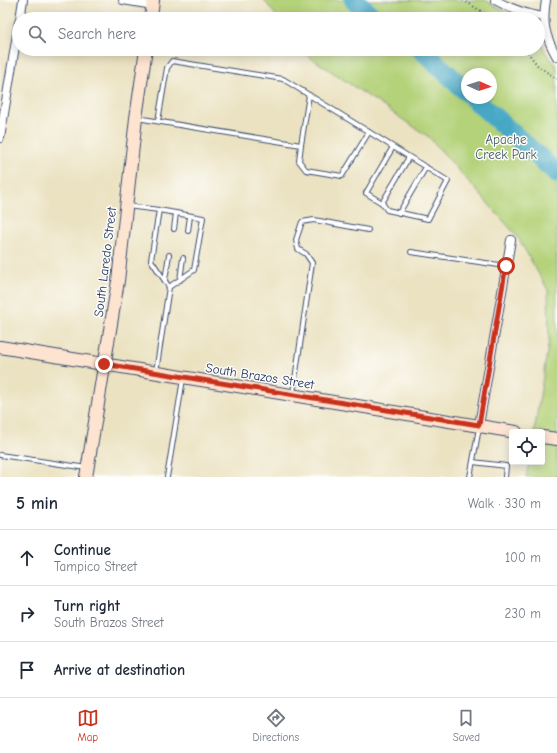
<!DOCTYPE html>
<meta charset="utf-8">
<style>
:root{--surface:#fff;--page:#f6f6f7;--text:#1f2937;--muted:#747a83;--line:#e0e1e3;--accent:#c8321e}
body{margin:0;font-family:"Comic Neue",sans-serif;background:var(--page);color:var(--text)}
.controls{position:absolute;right:12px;bottom:12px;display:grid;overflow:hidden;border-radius:4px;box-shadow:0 2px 10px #0003}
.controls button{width:36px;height:36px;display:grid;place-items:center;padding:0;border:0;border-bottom:1px solid var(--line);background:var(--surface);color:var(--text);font:20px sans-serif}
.compass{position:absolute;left:461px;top:68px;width:36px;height:36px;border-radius:50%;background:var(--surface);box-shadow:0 2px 10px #0003;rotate:93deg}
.stop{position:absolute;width:12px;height:12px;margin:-9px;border:3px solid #c8321e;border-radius:50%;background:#fff}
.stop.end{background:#c8321e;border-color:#fff;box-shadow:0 1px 4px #0008}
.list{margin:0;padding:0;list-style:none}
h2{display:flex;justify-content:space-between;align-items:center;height:52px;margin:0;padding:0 16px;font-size:17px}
h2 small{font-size:13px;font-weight:400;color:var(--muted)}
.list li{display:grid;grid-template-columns:26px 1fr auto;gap:12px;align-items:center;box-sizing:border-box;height:56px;padding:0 16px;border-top:1px solid var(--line)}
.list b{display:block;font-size:15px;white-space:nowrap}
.list p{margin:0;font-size:13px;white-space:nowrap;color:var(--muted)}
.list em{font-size:13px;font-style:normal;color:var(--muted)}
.icon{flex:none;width:22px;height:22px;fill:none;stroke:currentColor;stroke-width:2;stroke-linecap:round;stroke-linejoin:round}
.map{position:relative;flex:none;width:557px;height:477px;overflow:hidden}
.search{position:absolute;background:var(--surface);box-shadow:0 2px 10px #0003;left:12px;right:12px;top:12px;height:44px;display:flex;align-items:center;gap:10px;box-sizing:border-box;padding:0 14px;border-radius:22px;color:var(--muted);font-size:15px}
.sheet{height:220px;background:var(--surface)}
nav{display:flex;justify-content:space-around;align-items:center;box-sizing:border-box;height:56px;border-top:1px solid var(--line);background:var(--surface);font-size:11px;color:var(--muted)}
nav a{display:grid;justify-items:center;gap:2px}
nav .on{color:var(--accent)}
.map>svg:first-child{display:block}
</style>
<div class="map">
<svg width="557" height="477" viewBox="0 0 557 477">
<rect width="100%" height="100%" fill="#fdfcf7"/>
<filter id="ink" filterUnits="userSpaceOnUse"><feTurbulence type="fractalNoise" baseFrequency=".025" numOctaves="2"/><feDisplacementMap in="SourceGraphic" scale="8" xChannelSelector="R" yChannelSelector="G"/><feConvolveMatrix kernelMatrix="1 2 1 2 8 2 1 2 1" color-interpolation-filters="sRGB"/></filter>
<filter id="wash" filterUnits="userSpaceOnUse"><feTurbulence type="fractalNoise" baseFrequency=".012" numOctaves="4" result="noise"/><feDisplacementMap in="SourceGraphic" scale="16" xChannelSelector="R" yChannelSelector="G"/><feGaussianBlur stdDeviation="0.9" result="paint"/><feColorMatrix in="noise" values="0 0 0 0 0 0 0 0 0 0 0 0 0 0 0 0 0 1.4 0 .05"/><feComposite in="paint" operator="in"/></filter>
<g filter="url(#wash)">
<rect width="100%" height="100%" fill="#ebe2c1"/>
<g fill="#b4d279" stroke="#68806c" fill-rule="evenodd">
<polygon points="264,0 486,0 494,6 523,19 279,19"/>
<path d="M538 33 545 52 557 67V477H526L529 462H542V432H534L549 340 548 290 517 236 429 137 298 49H538ZM467 74H491V98H467Z"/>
</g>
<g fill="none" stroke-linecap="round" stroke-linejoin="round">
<g stroke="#46a8c6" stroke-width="20">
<polyline points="354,0 375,19"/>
<polyline points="421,49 467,92"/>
<polyline points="473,98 557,173"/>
</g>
</g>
</g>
<g filter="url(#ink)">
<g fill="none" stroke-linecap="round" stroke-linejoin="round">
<defs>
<g id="lane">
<polyline points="137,118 301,145 299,161 306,170 342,176 369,132 283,79 172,61 167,68 158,121"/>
<polyline points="369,132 448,181 428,219 387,210 382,203 366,193 393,147"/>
<polyline points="301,145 309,95"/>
<polyline points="382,203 409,157"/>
<polyline points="127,206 159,210 151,260 169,287 156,372"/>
<polyline points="159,210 203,218 194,270 169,287"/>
<polyline points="399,213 426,167"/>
<polyline points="174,229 176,213"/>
<polyline points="188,231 190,216"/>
<polyline points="411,252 506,266"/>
<polyline points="165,280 169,255"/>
<polyline points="180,280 183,258"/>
<polyline points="293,393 312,263 306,254 298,249 296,240 302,222 314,220 368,230"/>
<polyline points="0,455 87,468"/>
<polyline points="473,462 506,466 505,477"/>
<polyline points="167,477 183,379"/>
<polyline points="470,477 479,428"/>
</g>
<g id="street">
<polyline points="123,0 153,5"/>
<path d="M495 0C511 9 525 14 543 17"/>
<path d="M546 0C542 24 545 36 557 57"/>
<polyline points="20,19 23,0"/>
<polyline points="0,138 19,22"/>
<polyline points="479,425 511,240"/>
</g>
<g id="secondary">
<polyline points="151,19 153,0"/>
<polyline points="0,347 516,432"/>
<polyline points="542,437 557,439"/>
<polyline points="86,477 118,281 136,118 146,49"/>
</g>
</defs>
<use href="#lane" stroke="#3a4a6d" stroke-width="6"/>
<use href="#street" stroke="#3a4a6d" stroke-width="10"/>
<use href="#secondary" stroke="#3a4a6d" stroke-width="14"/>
<g stroke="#3a4a6d" stroke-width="2" stroke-dasharray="1 3" stroke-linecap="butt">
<polyline points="463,0 494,19"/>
<polyline points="525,49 538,66 557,79"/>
</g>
<use href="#lane" stroke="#fff" stroke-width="4"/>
<use href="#street" stroke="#fff" stroke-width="8"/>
<use href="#secondary" stroke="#fde4d1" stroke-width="12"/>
</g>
</g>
<g fill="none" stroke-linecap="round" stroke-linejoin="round" filter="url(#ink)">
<polyline stroke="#c8321e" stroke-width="5" points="104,364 479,425 506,266"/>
</g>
<g text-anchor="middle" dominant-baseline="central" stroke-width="3" stroke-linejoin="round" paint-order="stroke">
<g font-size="13" fill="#415865" stroke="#fdfcf7">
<text x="506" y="139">Apache<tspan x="506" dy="15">Creek Park</tspan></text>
</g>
<g font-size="13" fill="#1b2f5e" stroke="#fdfcf7">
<text transform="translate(105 262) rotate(-83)">South Laredo Street</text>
<text transform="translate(260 376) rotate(9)">South Brazos Street</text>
</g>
</g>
</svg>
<div class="controls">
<button><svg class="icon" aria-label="locate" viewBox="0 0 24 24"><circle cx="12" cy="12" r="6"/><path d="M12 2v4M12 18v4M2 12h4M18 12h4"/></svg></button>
</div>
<svg class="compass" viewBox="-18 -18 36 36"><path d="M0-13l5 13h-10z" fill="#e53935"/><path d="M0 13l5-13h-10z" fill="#747a83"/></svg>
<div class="stop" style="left:506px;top:266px"></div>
<div class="stop end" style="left:104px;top:364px"></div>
<div class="search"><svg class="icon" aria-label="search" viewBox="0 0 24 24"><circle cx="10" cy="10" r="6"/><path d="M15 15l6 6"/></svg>Search here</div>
</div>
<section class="sheet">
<h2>5 min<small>Walk · 330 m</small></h2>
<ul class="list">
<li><svg class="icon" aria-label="ahead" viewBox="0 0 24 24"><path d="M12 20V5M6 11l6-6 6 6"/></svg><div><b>Continue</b><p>Tampico Street</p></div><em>100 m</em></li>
<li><svg class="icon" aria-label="right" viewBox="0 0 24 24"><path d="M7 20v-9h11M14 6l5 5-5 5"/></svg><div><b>Turn right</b><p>South Brazos Street</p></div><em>230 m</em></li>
<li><svg class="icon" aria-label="arrive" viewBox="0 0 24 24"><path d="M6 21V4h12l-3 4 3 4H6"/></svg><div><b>Arrive at destination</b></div></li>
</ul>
</section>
<nav>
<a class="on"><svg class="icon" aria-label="map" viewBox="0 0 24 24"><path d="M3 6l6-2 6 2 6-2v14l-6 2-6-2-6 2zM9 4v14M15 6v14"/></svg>Map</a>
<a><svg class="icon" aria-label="directions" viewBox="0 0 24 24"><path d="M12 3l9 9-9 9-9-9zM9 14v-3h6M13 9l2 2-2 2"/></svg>Directions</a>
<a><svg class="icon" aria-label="saved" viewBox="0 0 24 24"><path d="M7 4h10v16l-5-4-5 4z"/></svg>Saved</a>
</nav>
